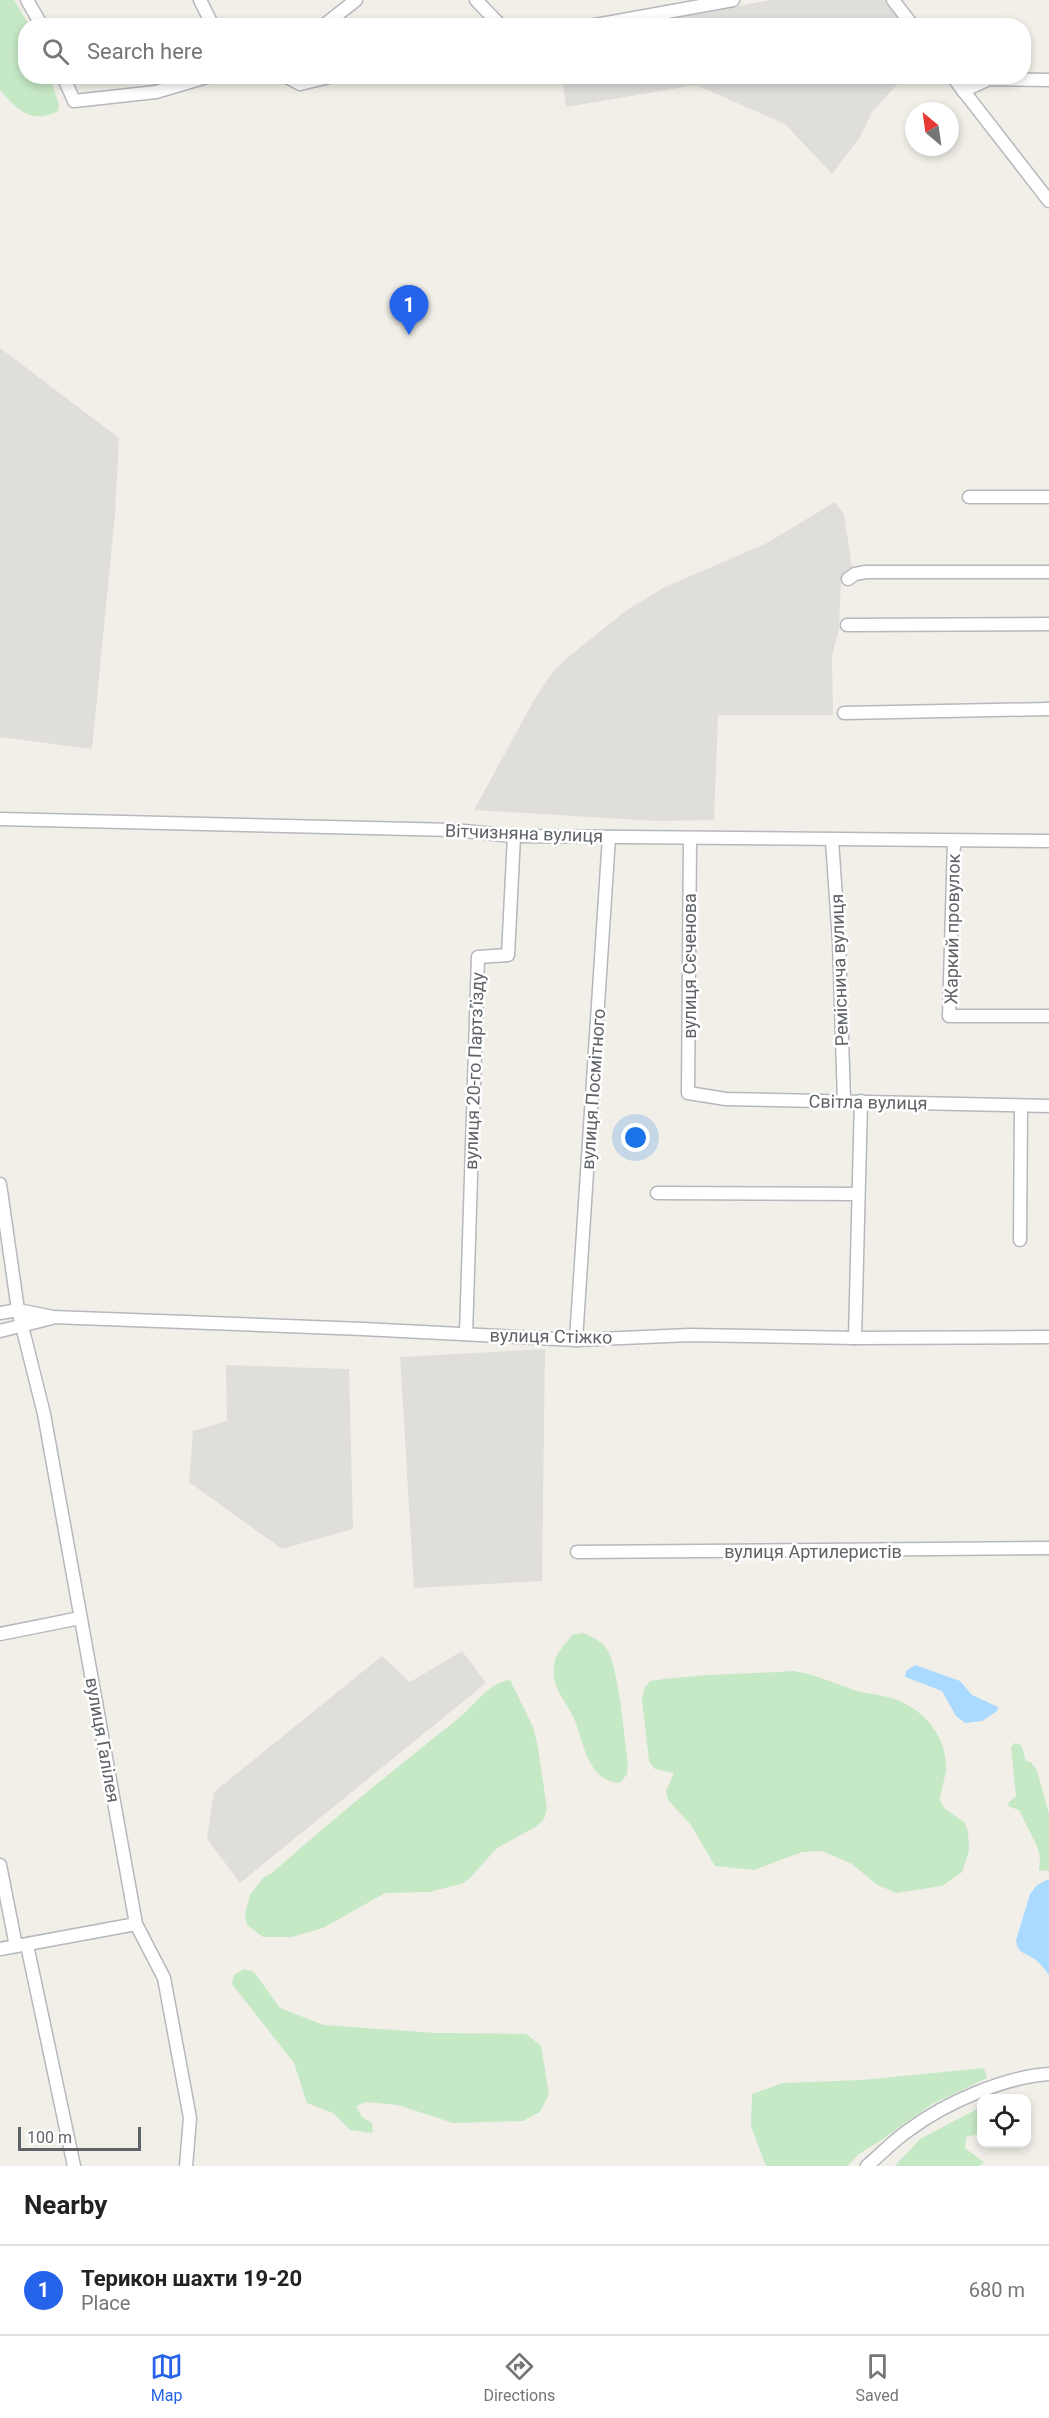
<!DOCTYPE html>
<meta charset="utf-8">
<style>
:root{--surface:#fff;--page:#f6f6f6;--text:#222;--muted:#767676;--line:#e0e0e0;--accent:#2563eb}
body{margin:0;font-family:Roboto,sans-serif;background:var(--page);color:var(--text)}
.controls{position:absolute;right:18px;bottom:18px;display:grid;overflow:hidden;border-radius:12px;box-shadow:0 3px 9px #0003}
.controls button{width:54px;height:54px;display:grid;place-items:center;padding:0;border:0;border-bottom:2px solid var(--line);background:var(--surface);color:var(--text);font:30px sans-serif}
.compass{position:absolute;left:905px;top:102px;width:54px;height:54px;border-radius:50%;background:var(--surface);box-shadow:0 3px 9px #0003;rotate:331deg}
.scale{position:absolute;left:18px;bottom:15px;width:123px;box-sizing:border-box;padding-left:6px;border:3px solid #5f6368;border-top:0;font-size:16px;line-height:21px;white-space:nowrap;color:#5f6368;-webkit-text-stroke:4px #fff;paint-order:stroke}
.you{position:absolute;left:636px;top:1138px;width:21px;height:21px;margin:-15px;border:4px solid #fff;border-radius:50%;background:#1a73e8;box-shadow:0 0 0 9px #1a73e833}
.badge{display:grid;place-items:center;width:39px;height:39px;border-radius:50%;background:var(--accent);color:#fff;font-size:20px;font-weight:700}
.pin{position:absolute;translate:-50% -50px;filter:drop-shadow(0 2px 3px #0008)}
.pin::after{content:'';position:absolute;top:32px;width:21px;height:18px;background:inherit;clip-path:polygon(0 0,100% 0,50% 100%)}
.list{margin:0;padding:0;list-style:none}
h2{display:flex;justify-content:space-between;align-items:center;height:78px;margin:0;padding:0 24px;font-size:26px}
h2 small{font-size:20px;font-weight:400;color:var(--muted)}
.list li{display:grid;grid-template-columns:39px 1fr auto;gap:18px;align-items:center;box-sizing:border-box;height:90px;padding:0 24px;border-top:2px solid var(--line)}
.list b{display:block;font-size:22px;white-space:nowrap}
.list p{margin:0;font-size:20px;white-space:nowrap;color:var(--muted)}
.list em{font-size:20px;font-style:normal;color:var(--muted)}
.icon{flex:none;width:33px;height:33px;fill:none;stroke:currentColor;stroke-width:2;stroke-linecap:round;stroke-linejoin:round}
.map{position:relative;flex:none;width:1049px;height:2166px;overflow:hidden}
.search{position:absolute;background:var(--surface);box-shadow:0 3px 9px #0003;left:18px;right:18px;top:18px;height:66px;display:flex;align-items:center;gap:15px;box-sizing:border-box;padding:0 21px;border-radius:24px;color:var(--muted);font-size:22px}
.sheet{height:168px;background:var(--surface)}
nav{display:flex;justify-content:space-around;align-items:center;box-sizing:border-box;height:84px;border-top:2px solid var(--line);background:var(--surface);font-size:16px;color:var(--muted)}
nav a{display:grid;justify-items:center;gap:3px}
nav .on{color:var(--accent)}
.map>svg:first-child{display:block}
</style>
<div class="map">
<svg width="1049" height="2166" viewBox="0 0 1049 2166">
<rect width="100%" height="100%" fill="#f1efe8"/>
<g fill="#e0deda">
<polygon points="771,0 886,0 903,25 634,26"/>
<polygon points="562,77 562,76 904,77 872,112 860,137 832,174 785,124 696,85 566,107"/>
<polygon points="0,348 119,438 115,514 92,749 0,737"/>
<polygon points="835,502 844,515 852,567 841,578 839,629 832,656 833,715 718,715 714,820 656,821 474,810 534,700 555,669 568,657 627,610 663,588 767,543"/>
<polygon points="545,1349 542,1581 414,1588 400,1357"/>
<polygon points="226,1365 349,1369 353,1529 282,1549 189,1482 193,1431 227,1421"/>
<polygon points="462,1651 486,1683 240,1883 207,1839 214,1792 382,1656 410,1682"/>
</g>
<g fill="#c5e8c5">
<path d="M0 0H14L29 25 26 26V76L50 77 59 105 58 111C32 125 16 109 0 90Z"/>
<path d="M583 1633C592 1637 600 1640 606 1648 619 1666 624 1738 628 1763L627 1774 620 1783C588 1781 584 1744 575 1721 566 1699 549 1688 555 1661 556 1653 567 1642 572 1635Z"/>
<path d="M793 1671C815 1674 833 1683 854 1690 866 1694 879 1694 891 1698 921 1707 947 1734 946 1769 945 1779 941 1790 940 1800L945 1809 964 1822 968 1832 969 1851 962 1872 942 1886 896 1893 876 1884 852 1864 822 1851 802 1852 754 1870 715 1866 691 1825 668 1800 666 1791 674 1773 655 1769 649 1761 642 1700 644 1689 650 1681C698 1674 745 1674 793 1671Z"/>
<path d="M510 1680 533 1727 538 1747 547 1809 544 1819 537 1826 497 1848 469 1879 461 1884 429 1892 385 1893 323 1928 292 1937H263L247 1925 245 1914 250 1895 263 1878 272 1873C333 1819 396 1768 460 1717 476 1704 489 1682 510 1680Z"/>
<polygon points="1015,1743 1021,1745 1026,1761 1031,1762 1037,1771 1049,1814 1049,1871 1039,1870 1040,1857 1037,1846 1019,1810 1008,1806 1009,1802 1016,1796 1011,1747"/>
<polygon points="244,1969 254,1972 280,2008 323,2025 436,2033 526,2034 541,2046 549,2094 540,2112 523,2121 453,2123 398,2105 366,2102 356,2106 362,2117 372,2123 373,2133 350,2130 333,2113 307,2103 294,2063 232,1984 234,1975"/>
<polygon points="984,2068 987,2078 932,2104 880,2141 859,2154 847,2166 766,2166 751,2126 752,2094 783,2083 862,2080"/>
<polygon points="981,2107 981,2133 966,2137 965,2148 984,2162 979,2166 895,2166 920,2139"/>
</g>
<g fill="#aadaff">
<polygon points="915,1665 960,1681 972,1695 998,1707 997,1711 982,1721 965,1723 956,1716 942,1691 905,1677 906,1671"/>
<path d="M1049 1879V1975C1045 1970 1041 1964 1036 1960 1027 1953 1017 1954 1016 1940L1030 1894 1037 1885Z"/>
</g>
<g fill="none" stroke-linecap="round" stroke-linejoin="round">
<defs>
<g id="minor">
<polyline points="27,0 42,26"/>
<polyline points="200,0 213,26"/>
<polyline points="476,0 501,26"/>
<polyline points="893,0 913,26"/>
<polyline points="323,26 356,0"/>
<polyline points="590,26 733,0"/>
<polyline points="63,76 74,101 156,92 210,76"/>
<polyline points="285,76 300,84 334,76"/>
<polyline points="952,76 1049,201"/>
<polyline points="963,91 989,79 1049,80"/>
<polyline points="969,497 1049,497"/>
<polyline points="848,579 855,574 866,572 1049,572"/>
<polyline points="847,625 1049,624"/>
<polyline points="844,713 1049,709"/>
<polyline points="0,819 454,830 514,836 1049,841"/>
<polyline points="690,838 688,1093 726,1099 1049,1106"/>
<polyline points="832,840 839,942 844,1101"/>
<polyline points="954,841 949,1016 1049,1016"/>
<polyline points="0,1184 18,1310 44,1414 136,1924 164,1978 190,2118 186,2166"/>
<polyline points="657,1193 858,1194"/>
<polyline points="1020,1240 1021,1106"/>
<polyline points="0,1313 18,1310 53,1317 363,1329 576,1340 690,1335 855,1338 1049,1337"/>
<polyline points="0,1331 52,1318"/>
<polyline points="466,1334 478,957 508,955 514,836"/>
<polyline points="855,1338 861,1101"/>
<polyline points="576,1340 609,837"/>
<polyline points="577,1552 1049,1548"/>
<polyline points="0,1634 80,1618"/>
<polyline points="0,1865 16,1946"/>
<polyline points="27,1945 74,2166"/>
<polyline points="0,1949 136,1924"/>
<path d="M867 2166C881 2154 894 2140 909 2130 945 2103 1004 2077 1049 2074"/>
</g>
</defs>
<use href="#minor" stroke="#b5b8bc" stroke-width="15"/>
<use href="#minor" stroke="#fff" stroke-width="12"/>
</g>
<g text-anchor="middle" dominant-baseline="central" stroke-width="5" stroke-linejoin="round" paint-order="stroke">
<g font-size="18" fill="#5f6368" stroke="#fff">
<text transform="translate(524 833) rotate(2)">Вітчизняна вулиця</text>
<text transform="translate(952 929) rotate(-89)">Жаркий провулок</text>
<text transform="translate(689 966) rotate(-90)">вулиця Сєченова</text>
<text transform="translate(839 970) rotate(-92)">Реміснича вулиця</text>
<text transform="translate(474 1071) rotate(-88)">вулиця 20-го Партз'їзду</text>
<text transform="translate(593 1089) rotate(-86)">вулиця Посмітного</text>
<text transform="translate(868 1102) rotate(1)">Світла вулиця</text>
<text transform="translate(551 1336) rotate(1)">вулиця Стіжко</text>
<text x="813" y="1551">вулиця Артилеристів</text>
<text transform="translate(103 1740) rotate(80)">вулиця Галілея</text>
</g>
</g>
</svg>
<div class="controls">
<button><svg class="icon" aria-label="locate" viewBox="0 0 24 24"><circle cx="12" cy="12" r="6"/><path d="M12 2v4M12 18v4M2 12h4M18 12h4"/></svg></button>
</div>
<svg class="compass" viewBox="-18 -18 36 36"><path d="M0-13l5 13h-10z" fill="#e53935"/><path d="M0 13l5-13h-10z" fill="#767676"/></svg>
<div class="scale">100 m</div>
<div class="you"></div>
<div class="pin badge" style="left:409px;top:335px">1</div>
<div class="search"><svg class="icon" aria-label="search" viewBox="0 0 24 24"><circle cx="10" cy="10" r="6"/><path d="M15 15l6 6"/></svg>Search here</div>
</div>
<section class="sheet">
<h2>Nearby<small></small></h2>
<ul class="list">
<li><span class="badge">1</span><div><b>Терикон шахти 19-20</b><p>Place</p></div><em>680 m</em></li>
</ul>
</section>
<nav>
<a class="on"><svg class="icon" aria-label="map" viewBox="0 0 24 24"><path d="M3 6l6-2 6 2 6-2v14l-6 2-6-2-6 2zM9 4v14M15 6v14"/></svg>Map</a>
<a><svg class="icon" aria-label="directions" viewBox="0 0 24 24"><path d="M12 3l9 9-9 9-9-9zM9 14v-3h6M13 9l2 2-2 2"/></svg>Directions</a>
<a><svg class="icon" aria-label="saved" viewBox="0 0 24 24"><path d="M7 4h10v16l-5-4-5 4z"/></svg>Saved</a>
</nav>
